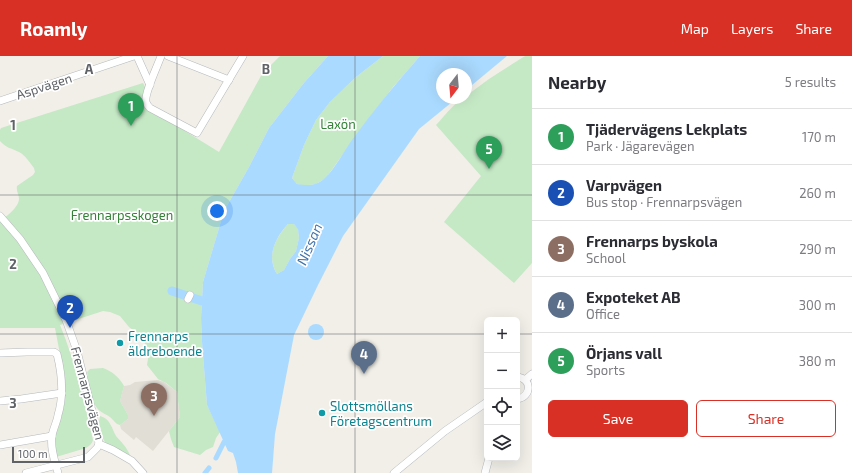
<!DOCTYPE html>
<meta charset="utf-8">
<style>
:root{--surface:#fff;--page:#f7f7f7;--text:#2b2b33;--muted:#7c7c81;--line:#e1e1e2;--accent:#d93025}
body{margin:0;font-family:"Exo 2",sans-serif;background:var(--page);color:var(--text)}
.controls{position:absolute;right:12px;bottom:12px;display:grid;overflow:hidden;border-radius:6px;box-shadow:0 4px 16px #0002}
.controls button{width:36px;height:36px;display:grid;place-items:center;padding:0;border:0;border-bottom:1px solid var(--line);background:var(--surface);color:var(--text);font:20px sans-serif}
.compass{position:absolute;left:436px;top:12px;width:36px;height:36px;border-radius:50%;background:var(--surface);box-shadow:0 4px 16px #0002;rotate:196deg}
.scale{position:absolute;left:12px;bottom:10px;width:73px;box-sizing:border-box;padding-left:4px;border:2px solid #5f6368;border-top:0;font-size:11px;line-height:14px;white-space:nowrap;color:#5f6368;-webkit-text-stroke:3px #fff;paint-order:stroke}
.you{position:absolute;left:217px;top:155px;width:14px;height:14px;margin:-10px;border:3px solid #fff;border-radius:50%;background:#1a73e8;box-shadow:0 0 0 6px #1a73e833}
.badge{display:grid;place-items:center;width:26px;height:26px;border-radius:50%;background:var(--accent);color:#fff;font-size:13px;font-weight:700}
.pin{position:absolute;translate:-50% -33px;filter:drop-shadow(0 1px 2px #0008)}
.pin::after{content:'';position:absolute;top:21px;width:14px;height:12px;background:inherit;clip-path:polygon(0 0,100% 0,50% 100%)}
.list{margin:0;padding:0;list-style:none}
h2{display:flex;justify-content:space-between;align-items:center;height:52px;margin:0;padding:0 16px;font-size:17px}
h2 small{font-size:13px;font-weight:400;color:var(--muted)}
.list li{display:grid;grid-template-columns:26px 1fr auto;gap:12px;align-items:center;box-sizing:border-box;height:56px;padding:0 16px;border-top:1px solid var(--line)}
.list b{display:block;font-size:15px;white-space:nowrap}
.list p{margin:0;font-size:13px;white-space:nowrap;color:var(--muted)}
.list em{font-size:13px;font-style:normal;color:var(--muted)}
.actions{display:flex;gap:8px;padding:12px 16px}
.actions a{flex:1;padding:9px 0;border:1px solid var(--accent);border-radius:6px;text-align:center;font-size:14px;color:var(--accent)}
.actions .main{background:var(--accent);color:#fff}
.icon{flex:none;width:22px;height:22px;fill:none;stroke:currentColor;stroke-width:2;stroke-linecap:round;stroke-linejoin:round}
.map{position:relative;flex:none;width:532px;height:417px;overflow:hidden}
header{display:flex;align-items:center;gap:24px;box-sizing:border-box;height:56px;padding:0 20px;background:var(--accent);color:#fff}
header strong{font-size:19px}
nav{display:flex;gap:22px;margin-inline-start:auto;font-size:14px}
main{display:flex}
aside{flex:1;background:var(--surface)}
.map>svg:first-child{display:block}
</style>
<header>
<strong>Roamly</strong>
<nav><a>Map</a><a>Layers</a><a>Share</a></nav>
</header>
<main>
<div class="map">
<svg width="532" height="417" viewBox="0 0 532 417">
<rect width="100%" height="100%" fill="#f1efe8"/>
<polygon fill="#e1ded6" points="158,324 164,326 177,336 180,361 153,395 136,381 134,384 121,373 120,369 128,363 128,359 120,345 124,330 130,329 135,326"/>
<g fill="#c5e8c5">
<path d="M280 0H328L303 28 269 72 249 111 224 155 203 226 201 262 202 286 207 349 220 376 216 382 213 391 206 394 200 399 174 391 171 383 169 375 180 361 177 336 166 327 158 323 147 309 149 297 142 281 129 271 120 260 110 256 103 255 60 269C75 305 84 346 93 384 92 388 89 390 86 392L56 401C54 385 54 380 59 365L60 298 55 272H0V165C6 161 19 151 19 143 19 138 16 136 17 130L33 119 35 116 34 112C30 107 25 99 19 96 11 92 6 92 0 85V74L1 72 143 27 145 31 143 47 146 51 219 96 262 18Z"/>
<polygon points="383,0 420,0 393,31 360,74 326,122 316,128 304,130 297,128 292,122 304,89 316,64 330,46 356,21"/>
<path d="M525 0H532V207L514 227 444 166 481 120 436 69C444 61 456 44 466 42V40L489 23Z"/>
<path d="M288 168H294L298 172 299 182 296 195 290 203 284 214 277 218C266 200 275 183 288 168Z"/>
<path d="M103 312C113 316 119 321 124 330L120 345 128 359V363L120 369C115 368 114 364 110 361 106 358 101 357 97 352 90 344 89 326 87 316L90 313Z"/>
<path d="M100 360C110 362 112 373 116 380 118 383 121 385 123 388 126 391 128 395 130 399L129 401 105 386 102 381 99 366Z"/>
</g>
<g fill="#aadaff" fill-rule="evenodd">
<path d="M328 0H383L356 21 330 46 316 64 304 89 292 122 297 128C307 130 317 130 325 122 334 114 344 95 352 84 373 55 396 27 420 0H507L466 34V18H442V42H457L419 73 343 180 318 229 294 279 275 378 272 417H238L236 406 233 397 228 395 207 349 202 286 201 262 203 226 224 155 249 111 269 72 303 28ZM288 168H294L298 173 299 182 296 195 290 203 284 214 277 218C266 201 275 182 288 168Z"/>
<circle cx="316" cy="276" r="8"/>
</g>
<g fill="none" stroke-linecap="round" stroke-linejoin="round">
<g stroke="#aadaff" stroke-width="5">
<polyline points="216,402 224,386"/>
<polyline points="205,417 209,412"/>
</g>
<polyline stroke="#aadaff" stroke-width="9" points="172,235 202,245"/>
<defs>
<g id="minor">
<polyline points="137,0 150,29"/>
<path d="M161 0C158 9 144 38 146 46 147 49 148 50 150 52L197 77 243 0"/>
<polyline points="168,0 229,24"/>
<polyline points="0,45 134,0"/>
<polyline points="0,160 20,183 43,217 66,264 77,295 97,375 99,388"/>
<polyline points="188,243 190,239"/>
<path d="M0 297 27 296H54L57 298C62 318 64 339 58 359 57 366 53 373 52 380 50 393 55 405 58 417"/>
<path d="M517 321C532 322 532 341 517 343"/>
<polyline points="525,324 532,318"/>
<polyline points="0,345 21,343 62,337"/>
<polyline points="99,388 113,394 132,405 143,417"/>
<polyline points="0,389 52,380"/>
<polyline points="26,417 88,401 97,392 99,388"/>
<polyline points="394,417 445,375 487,346"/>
<polyline points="485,417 489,402"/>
</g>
</defs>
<use href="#minor" stroke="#b5b8bc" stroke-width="8"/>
<use href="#minor" stroke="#fff" stroke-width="7"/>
</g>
<path fill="none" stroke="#5f6368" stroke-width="1" stroke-opacity="0.55" d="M177 0V417M355 0V417M0 139H532M0 278H487M517 278H532"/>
<g fill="#0f9aa8" stroke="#fff" stroke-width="1.5">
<circle cx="120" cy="287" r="4"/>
<circle cx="322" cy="357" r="4"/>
</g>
<g text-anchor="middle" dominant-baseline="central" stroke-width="3.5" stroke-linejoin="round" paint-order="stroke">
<g font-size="13" fill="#5f6368" stroke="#fff">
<text transform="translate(44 30) rotate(-18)">Aspvägen</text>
<text transform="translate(88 337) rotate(75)">Frennarpsvägen</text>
</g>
<g font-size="13" fill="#348238" stroke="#fff">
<text x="338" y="68">Laxön</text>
<text x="122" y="159">Frennarpsskogen</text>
</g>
<g font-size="13" fill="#0d838f" stroke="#fff" text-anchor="start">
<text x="128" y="280">Frennarps<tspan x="128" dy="15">äldreboende</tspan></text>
<text x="330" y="350">Slottsmöllans<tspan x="330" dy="15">Företagscentrum</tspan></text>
</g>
<g font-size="14" font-style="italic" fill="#4174aa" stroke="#fff">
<text transform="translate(309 188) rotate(-67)">Nissan</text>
</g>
</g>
<g font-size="13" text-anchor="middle" font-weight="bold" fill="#5f6368" stroke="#fff" stroke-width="3.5" stroke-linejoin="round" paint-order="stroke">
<text x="89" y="18">A</text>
<text x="266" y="18">B</text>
<text x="13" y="74">1</text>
<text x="13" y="213">2</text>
<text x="13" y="352">3</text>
</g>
</svg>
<div class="controls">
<button>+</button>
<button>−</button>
<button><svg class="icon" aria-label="locate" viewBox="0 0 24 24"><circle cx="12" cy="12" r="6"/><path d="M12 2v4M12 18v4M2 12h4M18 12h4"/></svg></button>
<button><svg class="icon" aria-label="layers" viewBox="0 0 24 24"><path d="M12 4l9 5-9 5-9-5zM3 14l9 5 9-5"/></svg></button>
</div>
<svg class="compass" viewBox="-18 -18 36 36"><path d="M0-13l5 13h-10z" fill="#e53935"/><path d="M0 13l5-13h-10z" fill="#7c7c81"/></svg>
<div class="scale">100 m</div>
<div class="you"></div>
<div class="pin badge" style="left:131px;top:70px;background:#2e9e5b">1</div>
<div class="pin badge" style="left:70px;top:272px;background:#1a4fb4">2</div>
<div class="pin badge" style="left:154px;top:360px;background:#8d6e63">3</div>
<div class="pin badge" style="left:364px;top:318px;background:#5c6f8a">4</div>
<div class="pin badge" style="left:489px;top:113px;background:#2e9e5b">5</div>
</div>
<aside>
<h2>Nearby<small>5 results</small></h2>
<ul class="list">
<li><span class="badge" style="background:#2e9e5b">1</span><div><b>Tjädervägens Lekplats</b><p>Park · Jägarevägen</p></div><em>170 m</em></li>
<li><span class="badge" style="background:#1a4fb4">2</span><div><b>Varpvägen</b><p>Bus stop · Frennarpsvägen</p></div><em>260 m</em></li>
<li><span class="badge" style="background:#8d6e63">3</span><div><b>Frennarps byskola</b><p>School</p></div><em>290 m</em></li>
<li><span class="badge" style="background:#5c6f8a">4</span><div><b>Expoteket AB</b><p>Office</p></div><em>300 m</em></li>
<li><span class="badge" style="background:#2e9e5b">5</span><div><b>Örjans vall</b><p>Sports</p></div><em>380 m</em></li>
</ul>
<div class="actions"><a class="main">Save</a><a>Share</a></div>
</aside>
</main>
